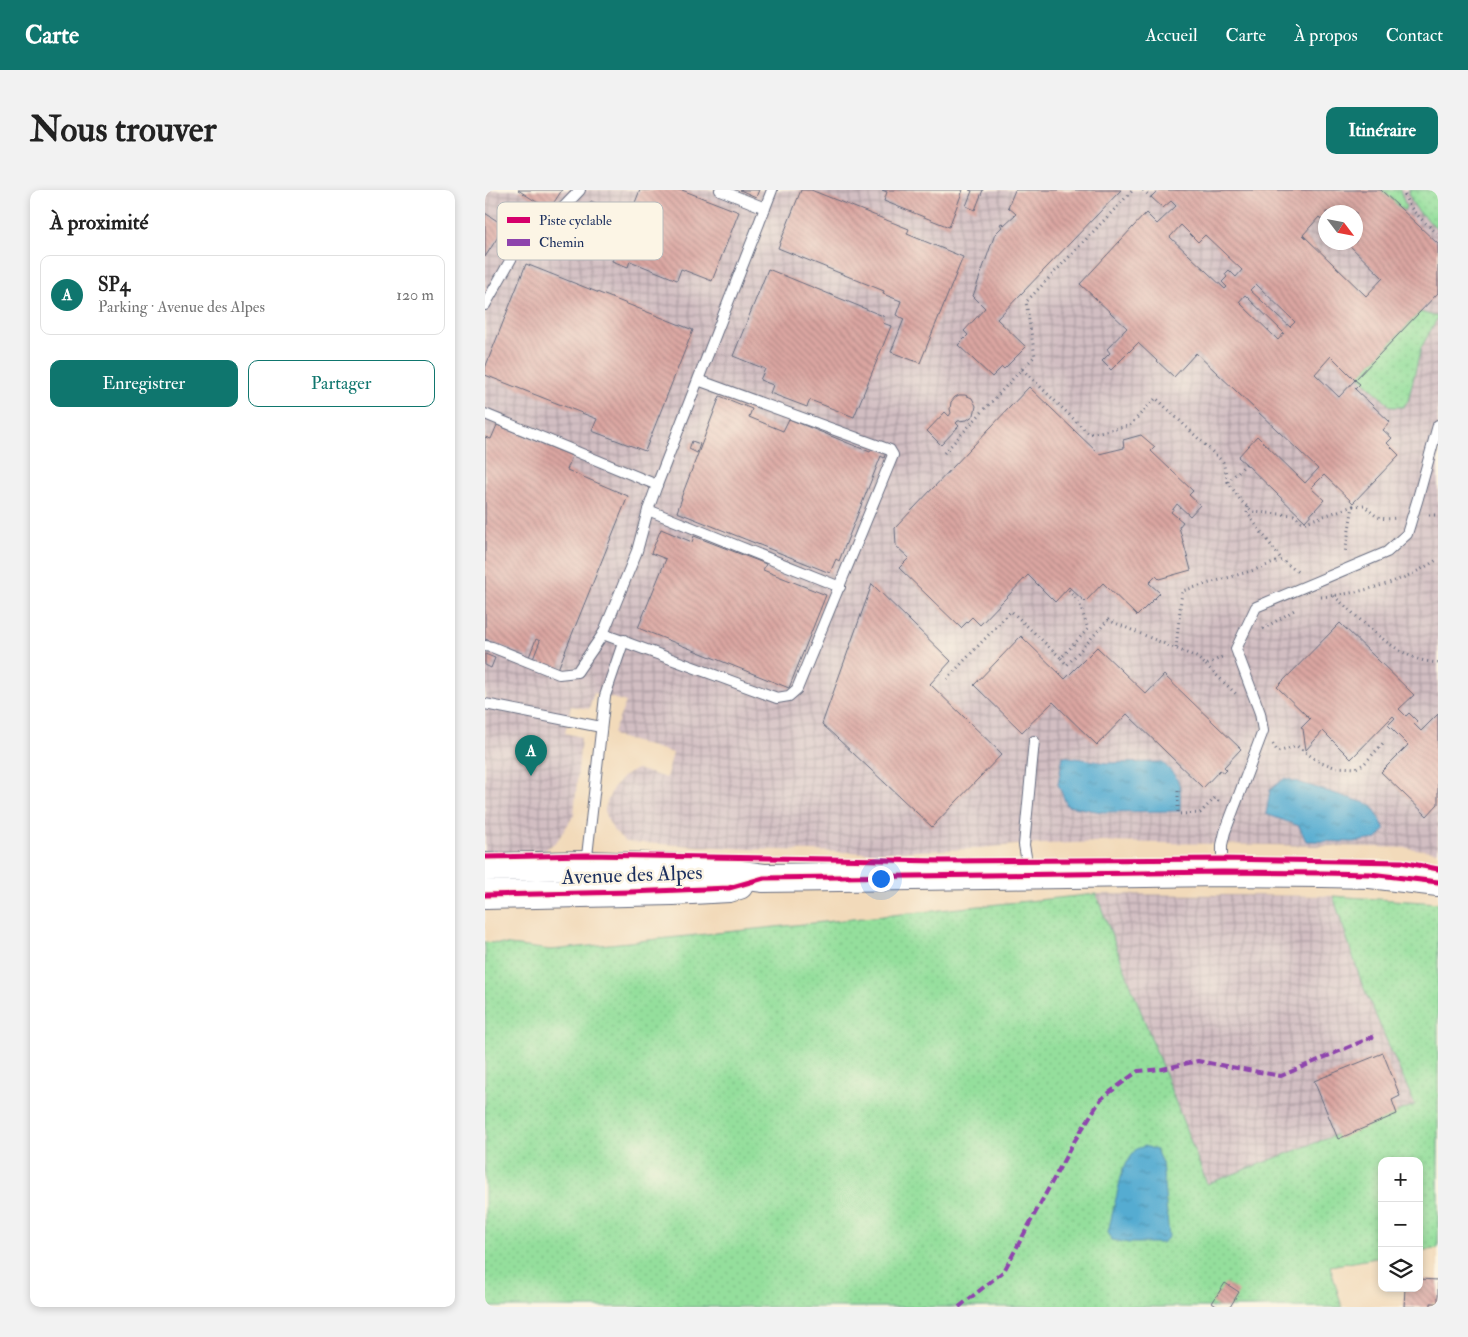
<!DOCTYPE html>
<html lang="fr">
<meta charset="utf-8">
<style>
:root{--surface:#fff;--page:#f2f2f2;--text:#222;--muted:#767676;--line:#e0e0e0;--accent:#0f766e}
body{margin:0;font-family:"IM FELL Double Pica",serif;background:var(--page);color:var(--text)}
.controls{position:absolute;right:15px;bottom:15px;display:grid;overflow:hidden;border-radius:10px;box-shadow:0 2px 8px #0003}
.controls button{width:45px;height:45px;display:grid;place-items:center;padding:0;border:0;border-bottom:1px solid var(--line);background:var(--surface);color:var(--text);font:25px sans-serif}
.compass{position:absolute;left:833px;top:15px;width:45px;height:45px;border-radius:50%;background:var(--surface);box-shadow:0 2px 8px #0003;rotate:122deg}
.you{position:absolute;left:395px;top:688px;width:18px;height:18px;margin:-12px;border:4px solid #fff;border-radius:50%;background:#1a73e8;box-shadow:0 0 0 8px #1a73e833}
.badge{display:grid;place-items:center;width:32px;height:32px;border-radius:50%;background:var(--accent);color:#fff;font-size:16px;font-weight:700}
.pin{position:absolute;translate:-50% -41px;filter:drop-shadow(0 1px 2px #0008)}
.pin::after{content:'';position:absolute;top:26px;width:18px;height:15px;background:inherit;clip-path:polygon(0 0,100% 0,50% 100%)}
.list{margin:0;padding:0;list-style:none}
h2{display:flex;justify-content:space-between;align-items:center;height:65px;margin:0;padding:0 20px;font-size:21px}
h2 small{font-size:16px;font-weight:400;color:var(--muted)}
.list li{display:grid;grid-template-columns:32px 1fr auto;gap:15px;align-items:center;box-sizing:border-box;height:80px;margin:0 10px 10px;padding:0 10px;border:1px solid var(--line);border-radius:10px}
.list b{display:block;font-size:19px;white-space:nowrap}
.list p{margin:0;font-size:16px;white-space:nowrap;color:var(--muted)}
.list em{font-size:16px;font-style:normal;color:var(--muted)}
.actions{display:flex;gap:10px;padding:15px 20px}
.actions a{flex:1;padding:11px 0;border:1px solid var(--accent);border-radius:10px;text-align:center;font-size:18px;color:var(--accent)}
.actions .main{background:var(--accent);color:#fff}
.icon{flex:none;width:28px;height:28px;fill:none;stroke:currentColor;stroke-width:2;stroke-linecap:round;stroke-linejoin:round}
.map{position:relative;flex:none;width:953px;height:1117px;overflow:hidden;border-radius:10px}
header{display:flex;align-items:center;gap:30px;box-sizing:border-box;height:70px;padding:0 25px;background:var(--accent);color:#fff}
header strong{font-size:24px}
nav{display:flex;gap:28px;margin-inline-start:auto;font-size:18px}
.intro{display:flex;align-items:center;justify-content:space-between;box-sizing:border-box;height:120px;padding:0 30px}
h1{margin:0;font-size:35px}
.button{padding:12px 22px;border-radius:10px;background:var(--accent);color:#fff;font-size:18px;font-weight:700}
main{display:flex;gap:30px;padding:0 30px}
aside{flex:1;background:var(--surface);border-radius:10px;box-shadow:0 2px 8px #0003}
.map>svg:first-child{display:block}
</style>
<header>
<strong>Carte</strong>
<nav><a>Accueil</a><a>Carte</a><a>À propos</a><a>Contact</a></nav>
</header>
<div class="intro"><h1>Nous trouver</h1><a class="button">Itinéraire</a></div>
<main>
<aside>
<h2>À proximité<small></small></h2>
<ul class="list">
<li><span class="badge">A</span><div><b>SP4</b><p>Parking · Avenue des Alpes</p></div><em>120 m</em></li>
</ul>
<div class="actions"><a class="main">Enregistrer</a><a>Partager</a></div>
</aside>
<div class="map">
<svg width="953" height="1117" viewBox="0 0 953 1117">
<defs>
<pattern id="industrial-grid" width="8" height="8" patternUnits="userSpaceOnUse" patternTransform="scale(1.25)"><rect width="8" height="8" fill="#d2bec2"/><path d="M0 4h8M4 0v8" fill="none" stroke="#aa9ba1"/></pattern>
<pattern id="green-dots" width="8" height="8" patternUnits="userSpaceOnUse" patternTransform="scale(1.25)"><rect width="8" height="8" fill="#94df9c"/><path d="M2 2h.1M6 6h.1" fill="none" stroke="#7fc089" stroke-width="1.8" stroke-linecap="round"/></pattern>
<pattern id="water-ripples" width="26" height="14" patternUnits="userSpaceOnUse" patternTransform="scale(1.25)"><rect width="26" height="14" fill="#54acd1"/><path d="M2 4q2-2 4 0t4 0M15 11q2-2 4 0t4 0" fill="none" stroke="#458cad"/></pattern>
<pattern id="building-back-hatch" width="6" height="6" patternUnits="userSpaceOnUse" patternTransform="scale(1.25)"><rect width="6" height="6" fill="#dba6a1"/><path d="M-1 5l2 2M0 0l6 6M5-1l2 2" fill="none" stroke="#b18886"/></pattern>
</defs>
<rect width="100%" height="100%" fill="#fcf5e5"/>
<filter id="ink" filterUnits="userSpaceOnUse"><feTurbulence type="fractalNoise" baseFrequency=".02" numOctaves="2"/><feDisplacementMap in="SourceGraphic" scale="10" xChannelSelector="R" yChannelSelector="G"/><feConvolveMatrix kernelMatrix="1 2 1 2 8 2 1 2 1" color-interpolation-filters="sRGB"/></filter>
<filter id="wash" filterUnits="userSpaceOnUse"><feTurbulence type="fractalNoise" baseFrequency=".0096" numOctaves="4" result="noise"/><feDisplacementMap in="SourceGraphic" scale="20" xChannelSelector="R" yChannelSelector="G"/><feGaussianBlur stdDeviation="1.12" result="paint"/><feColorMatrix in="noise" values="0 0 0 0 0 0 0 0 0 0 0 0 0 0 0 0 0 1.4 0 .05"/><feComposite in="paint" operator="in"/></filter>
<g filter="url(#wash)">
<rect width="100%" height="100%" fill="#f2daba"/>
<g fill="url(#industrial-grid)" fill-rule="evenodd">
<path d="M0 0H953V662L923 658 891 657 617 652 530 655 483 659 387 663 265 659 141 652 129 641 121 627 120 619 122 612 128 598 139 586 152 579 181 588 188 563 130 546 128 543 141 512 109 503 104 519 86 516 80 543 96 547 89 625 72 651 60 660 0 662ZM841 22H871V52H841Z"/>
<polygon points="611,704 848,706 877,794 930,915 722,994"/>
</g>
<g fill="url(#green-dots)" stroke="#58877d">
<polygon points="896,0 915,0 921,17 919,21"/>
<path d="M924 0H953V39C941 28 925 18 924 0Z"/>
<polygon points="935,122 953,127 936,158 923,211 918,217 906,217 874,186"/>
<polygon points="611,704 722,994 930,915 877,794 848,706 953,713 953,1058 934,1061 934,971 897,971 897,1067 845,1076 857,1117 0,1117 0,752 66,760"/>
</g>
<g fill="url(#water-ripples)" stroke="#386e98">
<path d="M578 566 622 573 677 572C697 591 696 594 695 621L617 622 582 616 573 594Z"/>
<polygon points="800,588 887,615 900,639 892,649 868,652 821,651 814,636 781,624 785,600"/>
<polygon points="660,956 671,960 677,973 684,1047 677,1053 644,1053 627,1050 623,1042 638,979 651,959"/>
</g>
<g id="blocks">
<g fill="url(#building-back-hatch)" fill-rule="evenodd">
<polygon points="33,0 77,0 64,20"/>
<polygon points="155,0 197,0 254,22 227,91 196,79 192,90 145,71 143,77 127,71"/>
<polygon points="255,0 274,0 271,7"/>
<polygon points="316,0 326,0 424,39 422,44 478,67 435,173 406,162 419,129 411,125 416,111 398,104 399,101 293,58"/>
<polygon points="397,0 478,0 464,37 399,11 402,2"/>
<polygon points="484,0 498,0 490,20 481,16 487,1"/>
<polygon points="530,0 636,0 512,129 541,157 519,179 517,177 507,187 473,155 483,145 479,141 500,118 488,106 510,44 517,37 515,34 517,33 519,35 531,24 523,17"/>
<path d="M673 0H896L953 54V103L870 190 846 166 830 184 854 207 870 190 875 194 870 199 905 232 898 240 907 248 902 253 914 265 868 313 839 285 826 298 839 310 820 331 761 274 753 267 772 246 820 293 833 279 711 163 689 187 653 153 626 180 617 171 625 163 622 159 642 138 595 94 661 23 672 34 691 16 686 11 678 18 666 7ZM841 22H871V52H861L898 88 881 106 818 45 834 27 841 33ZM696 35 713 52 720 45 757 80 751 87 744 80 740 84 742 87 737 92 742 97 740 99 685 47ZM771 94 810 132 805 137 765 100ZM760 105 799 143 793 150 754 112Z"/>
<polygon points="106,11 137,25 128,49 104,40 110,24 102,21"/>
<polygon points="0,23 20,36 0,67"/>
<polygon points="41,74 208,140 160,261 107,241 112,229 0,185 0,178"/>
<polygon points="283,79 398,126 399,130 398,133 406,136 369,227 325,210 322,217 285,203 288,195 275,190 280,179 248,166"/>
<polygon points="544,197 614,264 639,258 638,250 656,245 670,257 666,261 708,301 704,305 715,315 705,326 692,314 686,322 698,332 694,337 706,380 674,389 671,386 664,393 675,403 652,426 618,393 600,412 584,397 570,412 543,385 495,435 487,427 476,438 414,378 424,368 411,356 410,338"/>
<polygon points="474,205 480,205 487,208 491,216 489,225 482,230 473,231 471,233 474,236 456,255 442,241 460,222 464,226 466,223 465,219 466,212 470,207"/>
<polygon points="235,206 267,219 264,227 298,241 304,229 385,262 388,256 401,262 399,268 396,266 354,371 351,369 345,383 192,322 197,308 196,308"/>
<polygon points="12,235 87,266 82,280 143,306 73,479 48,469 55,451 51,449 44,467 0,449 0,247 6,249"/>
<polygon points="207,251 215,254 212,263 204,259"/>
<polygon points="176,339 207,352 209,346 281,374 278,380 341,405 304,498 153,438 181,369 166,363"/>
<polygon points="387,394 466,471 445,494 517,564 447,637 337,534"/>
<polygon points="855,433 929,505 914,519 921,526 924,523 932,531 929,534 936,541 953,524 953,614 942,626 896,582 923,555 903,535 910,528 908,526 866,569 838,541 821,560 818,539 816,538 825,529 792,497"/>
<polygon points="536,446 580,489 612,457 661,504 679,485 756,559 739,577 742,580 739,583 735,580 718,598 642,524 612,555 568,512 537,542 489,495"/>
<polygon points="0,464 10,468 6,478 0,475"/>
<polygon points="898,863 915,906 907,910 912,924 853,949 829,891"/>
<polygon points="934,1089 953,1090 953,1113 946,1113 946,1117 919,1117 920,1098 934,1098"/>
<polygon points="740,1093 754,1102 745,1117 733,1117 727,1113"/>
</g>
</g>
</g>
<g filter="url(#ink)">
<use href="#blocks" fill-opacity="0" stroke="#666b7e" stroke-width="1"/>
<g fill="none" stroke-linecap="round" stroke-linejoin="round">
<defs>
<g id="lane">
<polyline points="235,0 280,18"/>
<polyline points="0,115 47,32 72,24 95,0"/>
<polyline points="213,190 405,260 408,265 312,499 304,506 292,508 118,444 152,361 163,320 172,295 287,0"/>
<polyline points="0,224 172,295"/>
<polyline points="163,320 355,397"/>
<polyline points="0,456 7,457 74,484 92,482 118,444"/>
<polyline points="0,514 116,537"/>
<polyline points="101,675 120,506 139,450"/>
<polyline points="737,680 737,655 740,642 778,541 775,523 751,459 771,417 902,362 922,344 933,308 953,235"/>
<polyline points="544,684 539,655 549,551"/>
</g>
<g id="primary">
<polyline points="0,677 101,675 201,678 279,688 737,682 837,683 885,684 953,692"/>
<polyline points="0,705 188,701 244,698 254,695"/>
</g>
</defs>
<use href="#lane" stroke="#666b7e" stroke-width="12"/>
<use href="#primary" stroke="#666b7e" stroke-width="30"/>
<g stroke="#666b7e" stroke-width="3" stroke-dasharray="1 4" stroke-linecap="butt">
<polyline points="658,0 667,8"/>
<path d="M919 0C920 18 941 33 953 44"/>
<polyline points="537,179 550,166 541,112 648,0"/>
<polyline points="459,263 537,179 604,244 644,236 671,208 738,272 743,292"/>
<polyline points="761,274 743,292 756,311 768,322 809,325 818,333 868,316 860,363"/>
<path d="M868 316 879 315C892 328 894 330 912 328"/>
<polyline points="763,317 762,323 797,370"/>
<polyline points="944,325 953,325"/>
<path d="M849 406C874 428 899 455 930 468 937 471 946 472 953 473"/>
<path d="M836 407C878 403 919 392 953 369"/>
<polyline points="778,439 811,419"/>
<polyline points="691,458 697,401 766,381 797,370 814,383"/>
<polyline points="576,468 582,475 623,430 711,467 721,475 737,467"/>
<polyline points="721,475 752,505"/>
<polyline points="462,489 526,421 576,468 603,439 594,412 583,399"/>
<polyline points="788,554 793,562 812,556 831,570 849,577 871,578 879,574 900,551"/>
<polyline points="693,601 693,624 715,623 730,608 736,613"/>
</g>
<use href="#lane" stroke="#fff" stroke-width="10"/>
<use href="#primary" stroke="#fff" stroke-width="28"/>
<polyline stroke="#8e44ad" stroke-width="4" stroke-dasharray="8 4" stroke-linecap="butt" points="474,1117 519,1081 587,955 616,909 653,881 677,879 713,871 796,886 892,845"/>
<defs>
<g id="cycleway">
<polyline points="0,667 102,665 456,671 737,669 917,672 953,679"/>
<polyline points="0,705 145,702 244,698 279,688 737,682 837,683 885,684 953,692"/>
</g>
</defs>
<use href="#cycleway" stroke="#fcf5e5" stroke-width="8"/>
<use href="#cycleway" stroke="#d6006c" stroke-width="5"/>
</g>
</g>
<g text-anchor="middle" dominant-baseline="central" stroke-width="5" stroke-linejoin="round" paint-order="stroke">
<g font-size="21" fill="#1b2f5e" stroke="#fcf5e5">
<text transform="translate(147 685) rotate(-2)">Avenue des Alpes</text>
</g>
</g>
<rect x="12" y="12" width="166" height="58" rx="8" fill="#fcf5e5" stroke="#b8babc" stroke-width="1"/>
<rect x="22" y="27" width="23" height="6" fill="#d6006c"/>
<rect x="22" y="49" width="23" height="7" fill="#8e44ad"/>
<g font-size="14" fill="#1b2f5e">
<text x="54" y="35">Piste cyclable</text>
<text x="54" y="57">Chemin</text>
</g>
</svg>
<div class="controls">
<button>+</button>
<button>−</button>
<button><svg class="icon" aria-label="layers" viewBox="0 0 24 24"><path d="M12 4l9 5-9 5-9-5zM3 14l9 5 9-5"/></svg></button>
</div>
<svg class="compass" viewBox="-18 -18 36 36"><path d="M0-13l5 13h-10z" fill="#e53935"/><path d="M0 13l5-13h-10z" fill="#767676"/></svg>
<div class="you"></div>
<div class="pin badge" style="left:46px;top:586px">A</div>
</div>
</main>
